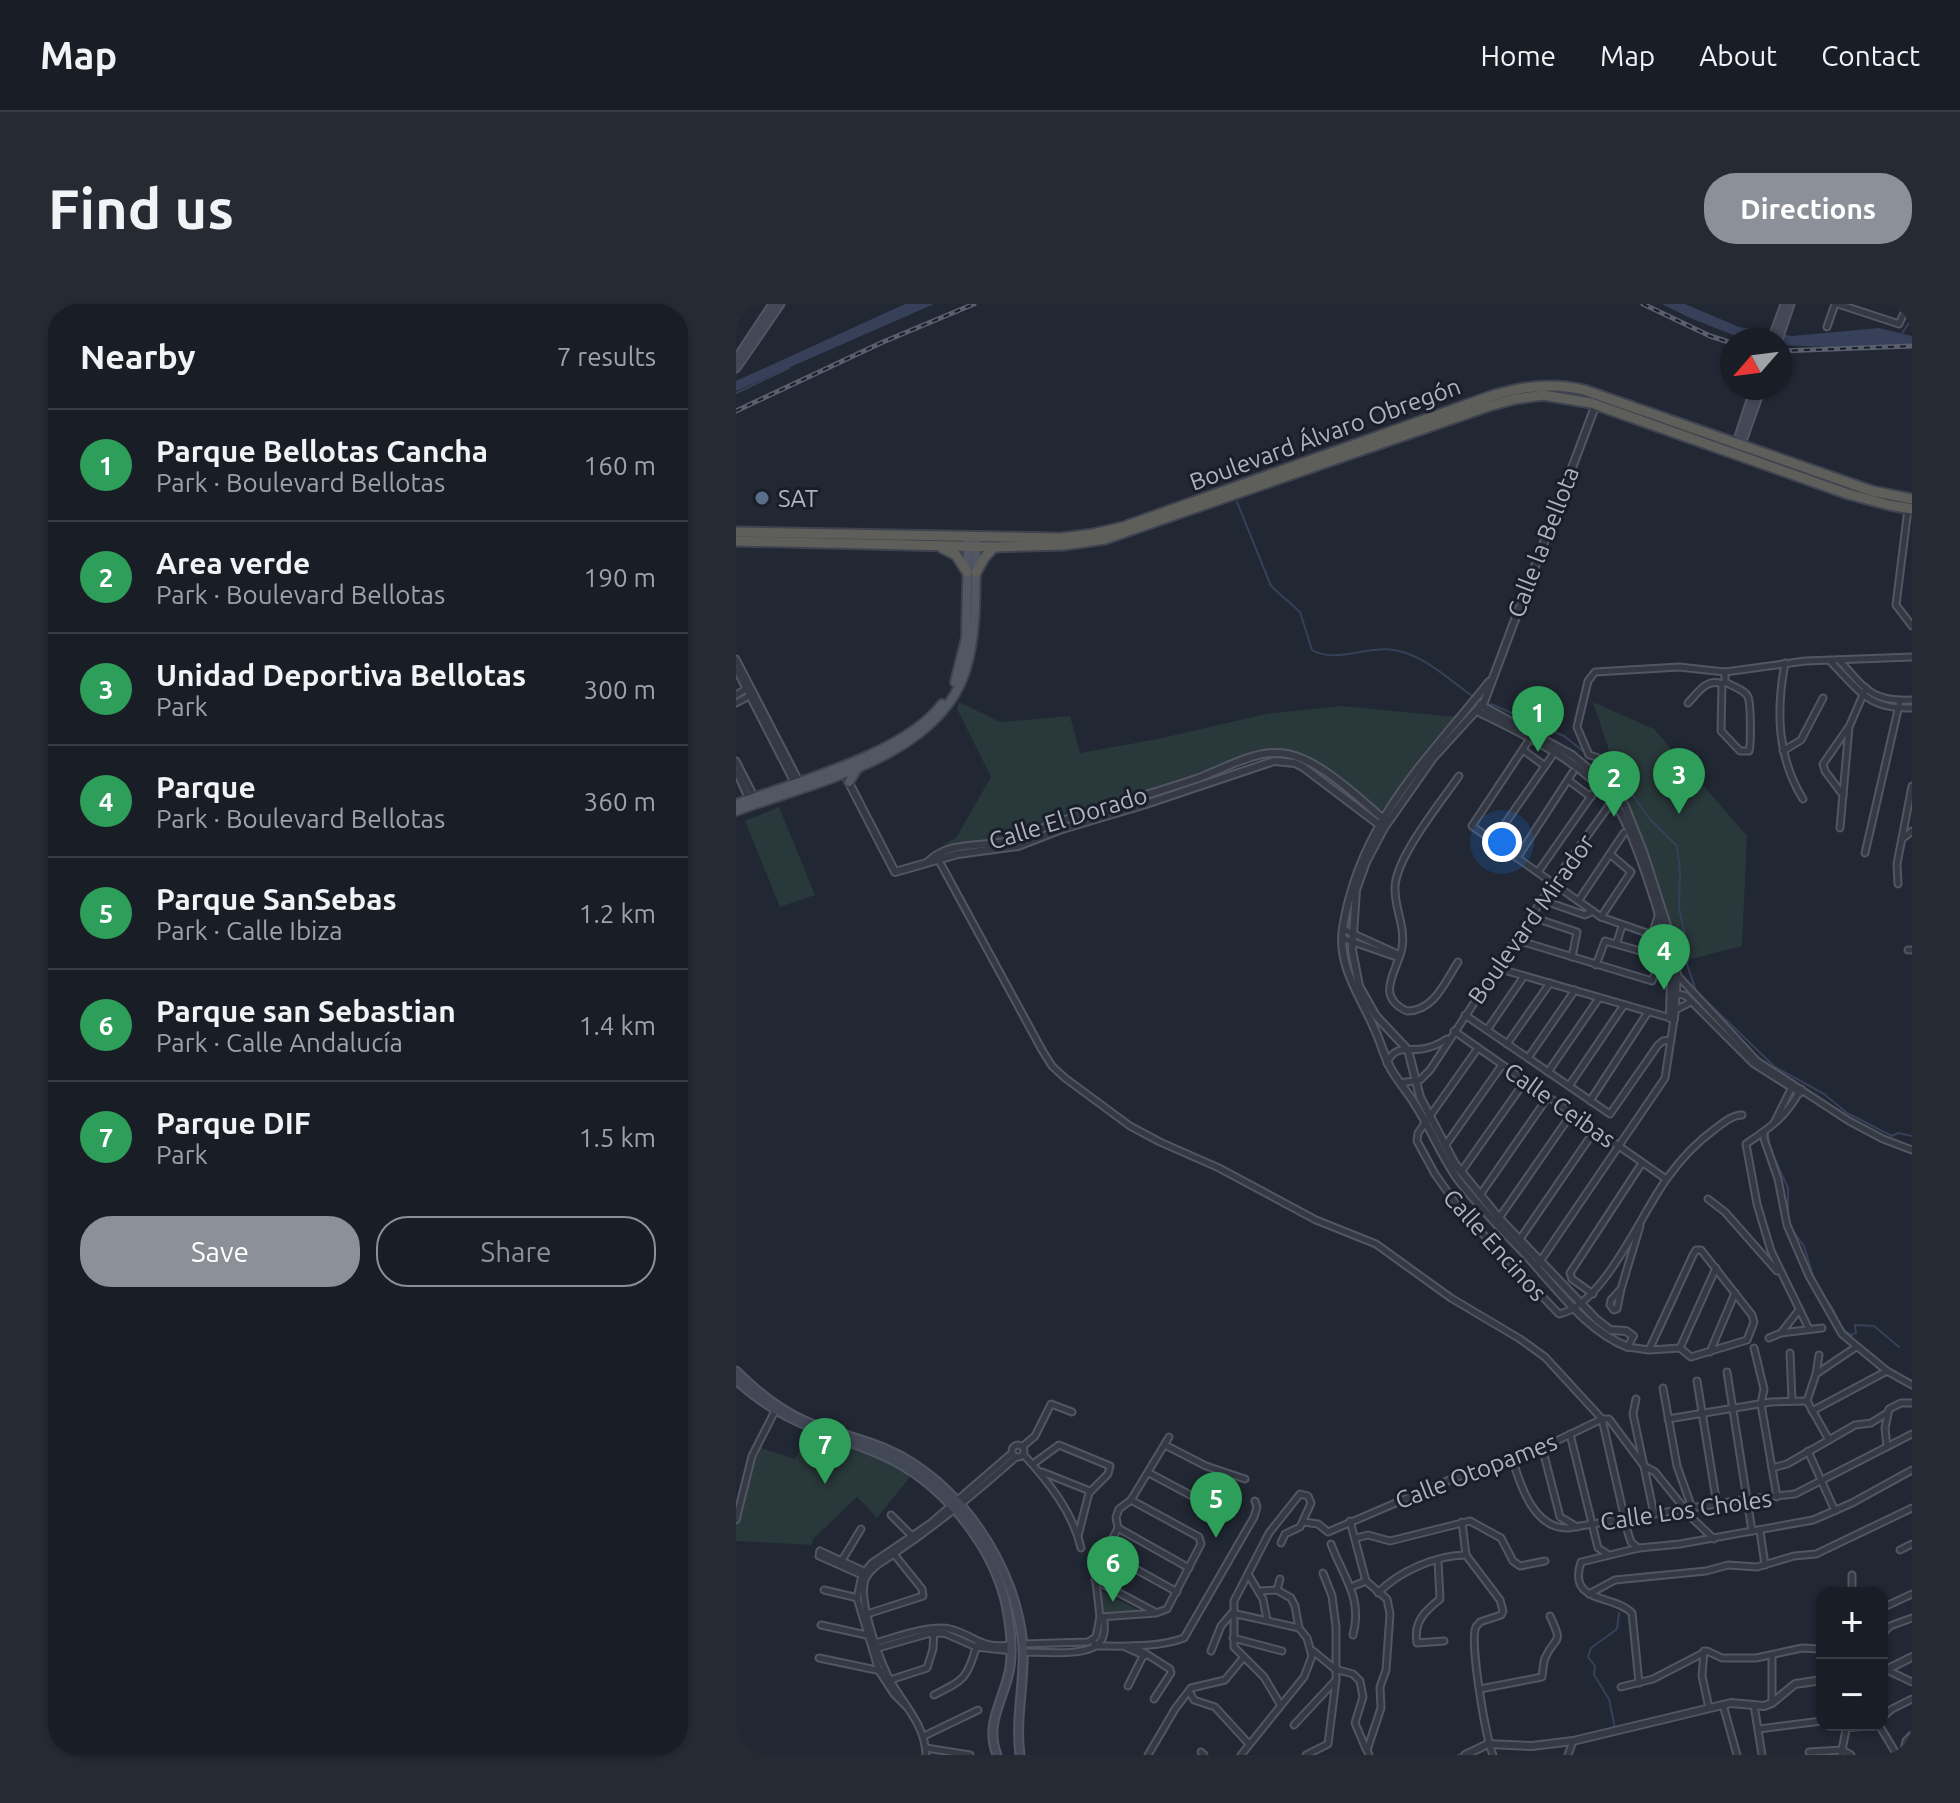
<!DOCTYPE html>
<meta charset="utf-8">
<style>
:root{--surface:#191d26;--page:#262a32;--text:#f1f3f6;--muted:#9fa2a7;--line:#373b43;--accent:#8c9099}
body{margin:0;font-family:Ubuntu,sans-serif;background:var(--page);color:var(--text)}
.controls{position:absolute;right:24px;bottom:24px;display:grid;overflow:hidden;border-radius:16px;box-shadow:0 2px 6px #0004}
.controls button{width:72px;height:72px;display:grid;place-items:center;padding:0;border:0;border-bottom:2px solid var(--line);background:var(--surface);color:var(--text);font:40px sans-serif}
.compass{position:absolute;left:984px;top:24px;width:72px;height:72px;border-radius:50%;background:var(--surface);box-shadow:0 2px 6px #0004;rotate:242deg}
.you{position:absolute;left:766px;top:538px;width:28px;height:28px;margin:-20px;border:6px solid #fff;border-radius:50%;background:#1a73e8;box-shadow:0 0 0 12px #1a73e833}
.badge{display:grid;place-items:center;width:52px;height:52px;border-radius:50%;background:var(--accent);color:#fff;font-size:26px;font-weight:700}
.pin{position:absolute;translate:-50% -66px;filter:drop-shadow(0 2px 4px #0008)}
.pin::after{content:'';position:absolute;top:42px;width:28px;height:24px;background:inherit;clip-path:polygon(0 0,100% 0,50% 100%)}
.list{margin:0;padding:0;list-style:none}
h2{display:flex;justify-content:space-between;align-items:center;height:104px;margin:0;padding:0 32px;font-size:34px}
h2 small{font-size:26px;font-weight:400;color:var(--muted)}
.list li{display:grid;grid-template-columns:52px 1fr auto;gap:24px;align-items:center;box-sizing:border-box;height:112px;padding:0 32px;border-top:2px solid var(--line)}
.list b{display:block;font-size:30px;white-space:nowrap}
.list p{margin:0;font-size:26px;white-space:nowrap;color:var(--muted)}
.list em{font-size:26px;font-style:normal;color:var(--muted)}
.actions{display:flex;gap:16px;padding:24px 32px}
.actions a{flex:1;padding:18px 0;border:2px solid var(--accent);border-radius:32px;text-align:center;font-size:28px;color:var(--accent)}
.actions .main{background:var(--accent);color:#fff}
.map{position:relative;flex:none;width:1176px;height:1451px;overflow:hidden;border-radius:32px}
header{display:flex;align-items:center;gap:48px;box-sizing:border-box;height:112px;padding:0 40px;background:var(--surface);border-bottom:2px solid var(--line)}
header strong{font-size:38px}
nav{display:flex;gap:44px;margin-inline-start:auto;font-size:28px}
.intro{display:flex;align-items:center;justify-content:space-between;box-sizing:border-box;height:192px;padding:0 48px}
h1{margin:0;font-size:56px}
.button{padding:20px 36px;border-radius:32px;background:var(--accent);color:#fff;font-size:28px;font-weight:700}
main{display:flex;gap:48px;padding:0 48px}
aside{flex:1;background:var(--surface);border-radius:32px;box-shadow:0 2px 6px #0004}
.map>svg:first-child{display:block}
</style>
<header>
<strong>Map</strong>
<nav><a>Home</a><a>Map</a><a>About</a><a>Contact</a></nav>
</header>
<div class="intro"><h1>Find us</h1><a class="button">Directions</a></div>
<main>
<aside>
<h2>Nearby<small>7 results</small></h2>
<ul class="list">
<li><span class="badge" style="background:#2e9e5b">1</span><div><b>Parque Bellotas Cancha</b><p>Park · Boulevard Bellotas</p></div><em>160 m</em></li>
<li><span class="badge" style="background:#2e9e5b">2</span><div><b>Area verde</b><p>Park · Boulevard Bellotas</p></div><em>190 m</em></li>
<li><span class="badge" style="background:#2e9e5b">3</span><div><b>Unidad Deportiva Bellotas</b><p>Park</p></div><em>300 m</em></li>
<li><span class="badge" style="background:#2e9e5b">4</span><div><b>Parque</b><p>Park · Boulevard Bellotas</p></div><em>360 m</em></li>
<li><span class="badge" style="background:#2e9e5b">5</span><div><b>Parque SanSebas</b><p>Park · Calle Ibiza</p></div><em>1.2 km</em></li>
<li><span class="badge" style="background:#2e9e5b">6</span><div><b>Parque san Sebastian</b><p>Park · Calle Andalucía</p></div><em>1.4 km</em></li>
<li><span class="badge" style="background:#2e9e5b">7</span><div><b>Parque DIF</b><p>Park</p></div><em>1.5 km</em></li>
</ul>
<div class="actions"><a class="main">Save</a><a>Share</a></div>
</aside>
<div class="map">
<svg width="1176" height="1451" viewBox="0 0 1176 1451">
<rect width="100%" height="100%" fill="#212733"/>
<g fill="#29383a">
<polygon points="223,398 264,418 334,412 344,449 422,435 530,410 605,402 721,413 697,437 647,505 642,506 570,451 547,445 529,445 418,485 352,505 270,534 209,542 208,540 220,534 255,473 221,405"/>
<polygon points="857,398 918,425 1011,532 1006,642 952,656 929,614"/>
<polygon points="43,503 79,591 44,603 9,517"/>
<polygon points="74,1121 178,1168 141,1214 121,1193 77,1235 76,1241 0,1237 0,1222 16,1151 22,1143 59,1155"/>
<polygon points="365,1287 402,1306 368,1310"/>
</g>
<g fill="#364059">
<polygon points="169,0 198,0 0,87 0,77"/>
<polygon points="926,0 949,0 1003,23 1056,32 1143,24 1176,32 1176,40 1094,43 1044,41 1044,36 1010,36 954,14"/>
</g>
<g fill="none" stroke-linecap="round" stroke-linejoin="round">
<g stroke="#364059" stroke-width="2">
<polyline points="1166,29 1173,19"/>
<polyline points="0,89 53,64"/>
<path d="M501 198 535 282 564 308 576 346C599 360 633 341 658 346 688 351 711 374 735 391"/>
<polyline points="755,400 828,432 868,464 876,474 892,484 913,514 941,542 944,567 943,604 953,650 951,660 960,687 1039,763 1088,790 1111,809 1156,832 1162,829 1176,832"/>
<polyline points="1032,829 1034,844 1052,884 1052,910"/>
<polyline points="1055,924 1068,942 1078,975"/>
<path d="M1088 995C1102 1004 1099 1023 1115 1031L1120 1029 1119 1021 1138 1022 1163 1043"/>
<polyline points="879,1424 873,1395 858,1371 859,1362 852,1353 855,1344 881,1325 883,1309"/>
<polyline points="753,1437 794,1439"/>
<polyline points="722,1451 729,1448"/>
</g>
<defs>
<g id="minor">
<polyline points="1102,0 1163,20 1172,0"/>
<polyline points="1091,23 1099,0"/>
<polyline points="1172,205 1160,301 1176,322"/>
<polyline points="0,355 64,479"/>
<path d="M1103 356C1129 384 1134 398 1176 396"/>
<path d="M1094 357C1123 386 1132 406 1176 404"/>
<path d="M1049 359C1040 407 1041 453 1067 495"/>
<polyline points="0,365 60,482"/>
<path d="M989 368V378L986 380 985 427 1004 447H1013C1015 441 1015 400 1012 393 1009 386 996 382 989 378"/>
<polyline points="0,391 10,385"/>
<polyline points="0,399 17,390"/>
<path d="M952 399C961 390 971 373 986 380"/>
<polyline points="791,439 736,522 865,613 931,636"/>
<polyline points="787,446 809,462"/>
<polyline points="1047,447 1065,436 1087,394"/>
<polyline points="0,457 19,494"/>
<polyline points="0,467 13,495"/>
<polyline points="832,476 855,493"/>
<polyline points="1107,491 1089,467 1087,460 1112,424"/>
<polyline points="1104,524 1113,423 1130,384"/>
<polyline points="1166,535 1176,527"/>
<polyline points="757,537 816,452"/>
<polyline points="1129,549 1164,397"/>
<polyline points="201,553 306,746 316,762 329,774 394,822 424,838 483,864 580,916 640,940 715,994 784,1035 809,1053 866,1115 873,1115 908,1162 919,1168 957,1215 978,1235"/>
<polyline points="781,554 837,468"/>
<polyline points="802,568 858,488"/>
<polyline points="1162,580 1161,560 1176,482"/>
<polyline points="806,596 849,611 857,607"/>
<polyline points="843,596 888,529"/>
<polyline points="796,613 841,628 836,653"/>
<polyline points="865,613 895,568 874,550"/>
<polyline points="607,625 664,651"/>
<polyline points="916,631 922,612"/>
<polyline points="606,634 663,654"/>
<polyline points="781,636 916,677 924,655 922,652 869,637 860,661"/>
<polyline points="881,638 886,622"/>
<polyline points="1172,646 1176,646"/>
<path d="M722 658C709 678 698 707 671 707 638 692 661 668 666 644 670 623 658 604 659 583 660 553 705 498 723 472"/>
<polyline points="761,664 938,715 929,774 803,959"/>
<polyline points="941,671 1021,757 1113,817 1147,835 1176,846"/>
<polyline points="937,688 950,692 1018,760 1064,789"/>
<polyline points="939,706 955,698"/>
<polyline points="729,711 874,810 922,741 927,737 935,736"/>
<polyline points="751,726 788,672"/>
<polyline points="718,727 930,875"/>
<polyline points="771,740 814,679"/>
<path d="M742 744 682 829 681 837 699 870 725 907 823 1010C868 1001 905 909 932 873 945 855 961 838 979 825 987 819 996 811 1006 811"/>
<polyline points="792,754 839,686"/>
<path d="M651 759C659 741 670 747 686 745 695 744 703 740 711 735"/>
<polyline points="812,768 863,694"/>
<path d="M664 779 684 776 694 766 817 579 877 496 892 484C892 466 869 455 853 451L841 423 852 377 859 368 943 363 989 368 1069 357 1176 353"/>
<polyline points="833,782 888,701"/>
<path d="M1065 785C1049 814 1036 822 1010 840L1021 900 1035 947 1073 1025"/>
<polyline points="854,797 912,708"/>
<polyline points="1038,819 1055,785"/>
<polyline points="1028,828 1028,835 1042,875 1051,921 1073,972 1106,1030 1151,1067 1176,1081"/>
<polyline points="709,842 766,761"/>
<polyline points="725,868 789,777"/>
<polyline points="744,891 812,793"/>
<polyline points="972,895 989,908 1041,967"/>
<polyline points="761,917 836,809"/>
<polyline points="784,935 859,826"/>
<polyline points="885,985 875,996 874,1001 878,1006 881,1005 885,985 904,922"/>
<polyline points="857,990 836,975 834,969 906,859"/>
<polyline points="1045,1029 1063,1006"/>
<polyline points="897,1032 892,1043 913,1046 944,1044 955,1053 1011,1036 1018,1018 1016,1011 965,946 960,946 957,951 913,1046"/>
<polyline points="1033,1034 1045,1029 1086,1024"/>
<polyline points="944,1044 980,964"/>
<polyline points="1018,1044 1028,1085 1025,1100 1041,1193"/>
<polyline points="974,1048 999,989"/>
<polyline points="1054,1049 1056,1096"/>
<polyline points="991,1068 1016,1227"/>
<polyline points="1080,1070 1120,1043"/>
<polyline points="961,1077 981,1201"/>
<polyline points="927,1084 941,1162 956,1204"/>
<polyline points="900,1095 897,1110 918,1210"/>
<polyline points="1071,1097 1080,1070 1083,1051"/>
<polyline points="1071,1097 1093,1136"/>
<polyline points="1076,1107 1151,1067"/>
<polyline points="866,1115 892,1229 895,1238 902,1244"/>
<polyline points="932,1115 1035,1098 1071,1097"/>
<polyline points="834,1130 862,1244 870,1249"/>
<circle cx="282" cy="1147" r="6"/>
<polyline points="429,1141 470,1162 509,1175"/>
<polyline points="286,1143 299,1132 315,1100 336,1108"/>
<polyline points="806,1143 824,1213 841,1223"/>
<polyline points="1151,1143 1149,1124 1153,1105 1165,1099 1176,1099"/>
<polyline points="1072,1147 1099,1207"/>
<path d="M287 1150C311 1176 337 1208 345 1244"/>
<path d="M777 1157C785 1184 799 1225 832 1224L1011 1195 1059 1190 1176 1130"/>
<polyline points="297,1160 323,1141 374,1162 372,1170 353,1189 342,1232"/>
<polyline points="1036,1164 1051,1160 1119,1121 1135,1119 1151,1109"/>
<polyline points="306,1168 354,1187"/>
<polyline points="413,1169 488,1209"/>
<polyline points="155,1211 177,1233"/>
<polyline points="0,1216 16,1152 40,1105"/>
<polyline points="614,1217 630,1277 651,1295 654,1310 650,1366 644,1383 645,1404 631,1446 633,1451"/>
<polyline points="568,1218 582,1220 592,1228 718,1174 783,1155 866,1115"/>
<polyline points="726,1218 730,1251"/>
<polyline points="382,1224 453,1264"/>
<polyline points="1024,1227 1029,1261"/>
<polyline points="620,1234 632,1231 654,1237 734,1217 765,1234 777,1257 784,1262 809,1257"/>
<path d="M595 1240C607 1273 627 1293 617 1331"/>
<polyline points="1164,1246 1176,1240"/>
<polyline points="84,1247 83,1252 128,1272"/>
<polyline points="84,1247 128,1267"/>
<polyline points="369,1248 441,1288"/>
<path d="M702 1256 704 1295C689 1307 677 1318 681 1339L708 1337"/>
<polyline points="105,1258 125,1225"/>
<polyline points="512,1270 527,1295 531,1316"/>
<polyline points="1116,1271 1116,1289"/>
<polyline points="359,1276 417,1307"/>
<polyline points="615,1283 630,1277"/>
<polyline points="88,1286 122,1294"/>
<polyline points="541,1286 544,1275"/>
<path d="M642 1289C662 1268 700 1251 730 1251L764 1296 767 1307 765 1311 744 1318C743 1320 741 1321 740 1323 733 1335 750 1436 757 1451"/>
<polyline points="853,1290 879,1276 970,1267 992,1261 1021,1263 1058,1252 1080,1250 1176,1204"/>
<polyline points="1146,1304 1176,1290"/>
<polyline points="128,1311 187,1292 186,1285 158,1250"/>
<polyline points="364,1313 420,1309 431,1305 465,1240 463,1233 395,1196"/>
<polyline points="85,1321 135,1332"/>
<polyline points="1146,1330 1154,1322 1176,1314"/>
<polyline points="497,1334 546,1347"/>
<path d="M356 1336 360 1342C388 1342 421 1344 448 1334L518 1213 521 1203 519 1197"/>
<path d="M139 1339C158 1334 195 1320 214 1325 241 1332 242 1345 275 1341"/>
<polyline points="287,1340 352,1338 360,1333 364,1313 359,1269 382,1224 380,1213 383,1205 395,1196 433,1133"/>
<polyline points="398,1342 434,1365 435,1369 418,1395"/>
<polyline points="389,1343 409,1352"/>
<polyline points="142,1344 191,1330 208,1329 240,1343 276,1347"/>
<polyline points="475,1347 485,1322 496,1309 563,1324"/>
<polyline points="577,1347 599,1365 617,1370 624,1377 627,1393 619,1419 630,1445"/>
<polyline points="968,1347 966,1372 973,1404"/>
<path d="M288 1348C306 1348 353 1353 364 1338 370 1331 368 1321 368 1313"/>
<polyline points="1036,1352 1036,1399"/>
<polyline points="83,1354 145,1367"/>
<polyline points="1151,1366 1176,1378"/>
<polyline points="154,1376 191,1364 197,1345 198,1326"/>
<path d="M903 1379 896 1309C878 1290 831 1300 845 1258L903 1244 944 1240 1077 1216 1116 1199 1176 1166"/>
<polyline points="392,1382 407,1352"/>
<polyline points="885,1383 917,1375 971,1347 986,1354 1020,1354 1066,1344 1083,1345"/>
<path d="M744 1385 806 1373C807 1368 807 1359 809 1354 820 1330 828 1342 814 1312"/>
<polyline points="454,1389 458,1396 479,1403 513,1440"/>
<path d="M198 1391C230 1375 230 1375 241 1341"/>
<polyline points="544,1400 528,1373 498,1343 498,1297 533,1229 564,1190 572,1192 575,1199 564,1223 549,1230 545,1239"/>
<polyline points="987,1401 1001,1451"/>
<polyline points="1018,1401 1026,1451"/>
<polyline points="170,1402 158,1390 143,1367 121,1294 126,1271 136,1259 195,1219 276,1149"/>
<polyline points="1146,1414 1156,1405 1176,1395"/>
<polyline points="558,1421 599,1377"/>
<polyline points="1143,1421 1161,1451"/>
<polyline points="1111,1424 1138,1421"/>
<polyline points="1023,1425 1086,1417"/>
<polyline points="188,1432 242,1406"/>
<polyline points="190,1444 234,1451"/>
<polyline points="465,1448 468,1451"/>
<polyline points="1073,1448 1106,1446 1115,1451"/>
<path d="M190 1451C189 1418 164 1398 151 1370 142 1351 122 1295 129 1276 133 1265 146 1258 155 1252 202 1220 238 1190 280 1153"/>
<polyline points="412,1451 439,1405 455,1384 489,1376 507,1354"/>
<polyline points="505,1451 568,1373 576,1352 571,1334 563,1324 559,1302 555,1294 541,1286 523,1287"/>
<polyline points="570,1451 592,1440 600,1376 600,1323 596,1292 587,1269"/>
<polyline points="832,1451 837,1437"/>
<polyline points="1105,1451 1111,1421"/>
<polyline points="1167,1451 1170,1437 1176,1431"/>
</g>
<g id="tertiary">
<polyline points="860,100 748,398 697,454 648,524 630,558 620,586 616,646 623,682 640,712 672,746 684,793 719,860 763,914 860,1015 874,1026 890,1027 897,1032"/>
<path d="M753 378C690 457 624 518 607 624 601 662 625 693 639 726 646 741 649 757 658 770 666 782 675 793 682 805 696 828 706 852 721 874 741 901 766 926 790 951 820 983 850 1027 892 1043"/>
<polyline points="744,401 836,451 874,483 889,502 907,547 936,637 941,671 938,715"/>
<path d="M741 407C789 431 838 453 874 493 895 515 931 627 934 659 936 677 934 696 934 714"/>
<polyline points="111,475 159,568 222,550 282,542 326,525 410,500 538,457 559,459 567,463 645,522"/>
<path d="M193 557C216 535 252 545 280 535 296 530 310 522 326 517 371 502 416 490 460 475 485 466 515 448 542 449 578 449 622 494 649 516"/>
<polyline points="1146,1368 1176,1353"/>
<polyline points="729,1451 752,1440 796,1442 837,1437 995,1399 1028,1402 1036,1399 1059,1380 1086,1376"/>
</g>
<g id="secondary">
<polyline points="1036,36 1049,0"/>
<polyline points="1042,36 1054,0"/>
<polyline points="0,56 37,0"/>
<polyline points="0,64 44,0"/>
<polyline points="1004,143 1025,84"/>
<polyline points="998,148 1019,84"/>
<path d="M0 1067C20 1087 43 1106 69 1117 95 1128 124 1134 150 1145 223 1176 281 1263 287 1342 289 1378 279 1414 284 1451"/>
<path d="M0 1076C49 1121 89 1126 146 1151 203 1176 253 1235 269 1296 274 1318 277 1341 274 1363 269 1395 248 1418 261 1451"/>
</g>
<g id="primary">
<polyline points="219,378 230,334 232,237"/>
<polyline points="113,478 123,462"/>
<path d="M0 500C59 478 169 450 206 400"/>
<path d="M0 507C75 479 201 454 229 368 242 328 239 282 240 240"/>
</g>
<g id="trunk">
<path d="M0 228 325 234 357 230 387 223 755 92C786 82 816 78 848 86L1136 187 1176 195"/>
<polyline points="0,237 258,243 328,241 369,235 753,102 779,95 807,91 855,99 1112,190 1153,201 1176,205"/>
<polyline points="206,244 220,251 231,268"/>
<polyline points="240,269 248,254 258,243"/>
</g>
</defs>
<use href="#minor" stroke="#525662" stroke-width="9"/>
<use href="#tertiary" stroke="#525662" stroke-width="10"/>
<use href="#secondary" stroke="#525662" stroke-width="11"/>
<use href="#primary" stroke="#3e424e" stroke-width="12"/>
<use href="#trunk" stroke="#3f434f" stroke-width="13"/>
<use href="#minor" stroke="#343944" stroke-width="5"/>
<use href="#tertiary" stroke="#343944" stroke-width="6"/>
<use href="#secondary" stroke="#434857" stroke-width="7"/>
<use href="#primary" stroke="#525764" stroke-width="8"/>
<use href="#trunk" stroke="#5e5e5b" stroke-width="9"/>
<defs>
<g id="rail">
<polyline points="907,0 974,32 996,39"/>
<polyline points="1044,47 1176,42"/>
<polyline points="0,107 147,38 238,0"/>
</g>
</defs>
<use href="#rail" stroke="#5a5f6e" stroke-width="5"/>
<use href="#rail" stroke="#1a1e29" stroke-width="2" stroke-dasharray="6" stroke-linecap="butt"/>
</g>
<circle fill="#5c6f8a" stroke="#1a1e29" stroke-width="3" cx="26" cy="194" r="8"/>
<g text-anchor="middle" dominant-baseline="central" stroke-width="6" stroke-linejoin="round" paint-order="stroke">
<g font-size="24" fill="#aeb3c1" stroke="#1a1e29">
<text transform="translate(589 130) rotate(-20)">Boulevard Álvaro Obregón</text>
<text transform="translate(807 238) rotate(-69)">Calle la Bellota</text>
<text transform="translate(332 514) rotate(-17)">Calle El Dorado</text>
<text transform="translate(795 615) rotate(-55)">Boulevard Mirador</text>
<text transform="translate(824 801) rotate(35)">Calle Ceibas</text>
<text transform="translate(759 941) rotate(48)">Calle Encinos</text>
<text transform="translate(740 1167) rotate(-21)">Calle Otopames</text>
<text transform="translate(950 1206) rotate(-8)">Calle Los Choles</text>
</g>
<g font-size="24" fill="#aeb3c1" stroke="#1a1e29" text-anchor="start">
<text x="42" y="194">SAT</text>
</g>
</g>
</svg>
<div class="controls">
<button>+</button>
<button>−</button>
</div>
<svg class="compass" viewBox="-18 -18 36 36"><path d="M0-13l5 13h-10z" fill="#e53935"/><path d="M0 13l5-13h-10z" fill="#9fa2a7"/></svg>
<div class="you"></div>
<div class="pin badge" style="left:802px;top:448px;background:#2e9e5b">1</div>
<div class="pin badge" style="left:878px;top:513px;background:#2e9e5b">2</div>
<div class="pin badge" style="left:943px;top:510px;background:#2e9e5b">3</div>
<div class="pin badge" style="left:928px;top:686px;background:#2e9e5b">4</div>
<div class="pin badge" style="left:480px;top:1234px;background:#2e9e5b">5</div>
<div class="pin badge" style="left:377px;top:1298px;background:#2e9e5b">6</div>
<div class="pin badge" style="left:89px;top:1180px;background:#2e9e5b">7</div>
</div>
</main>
